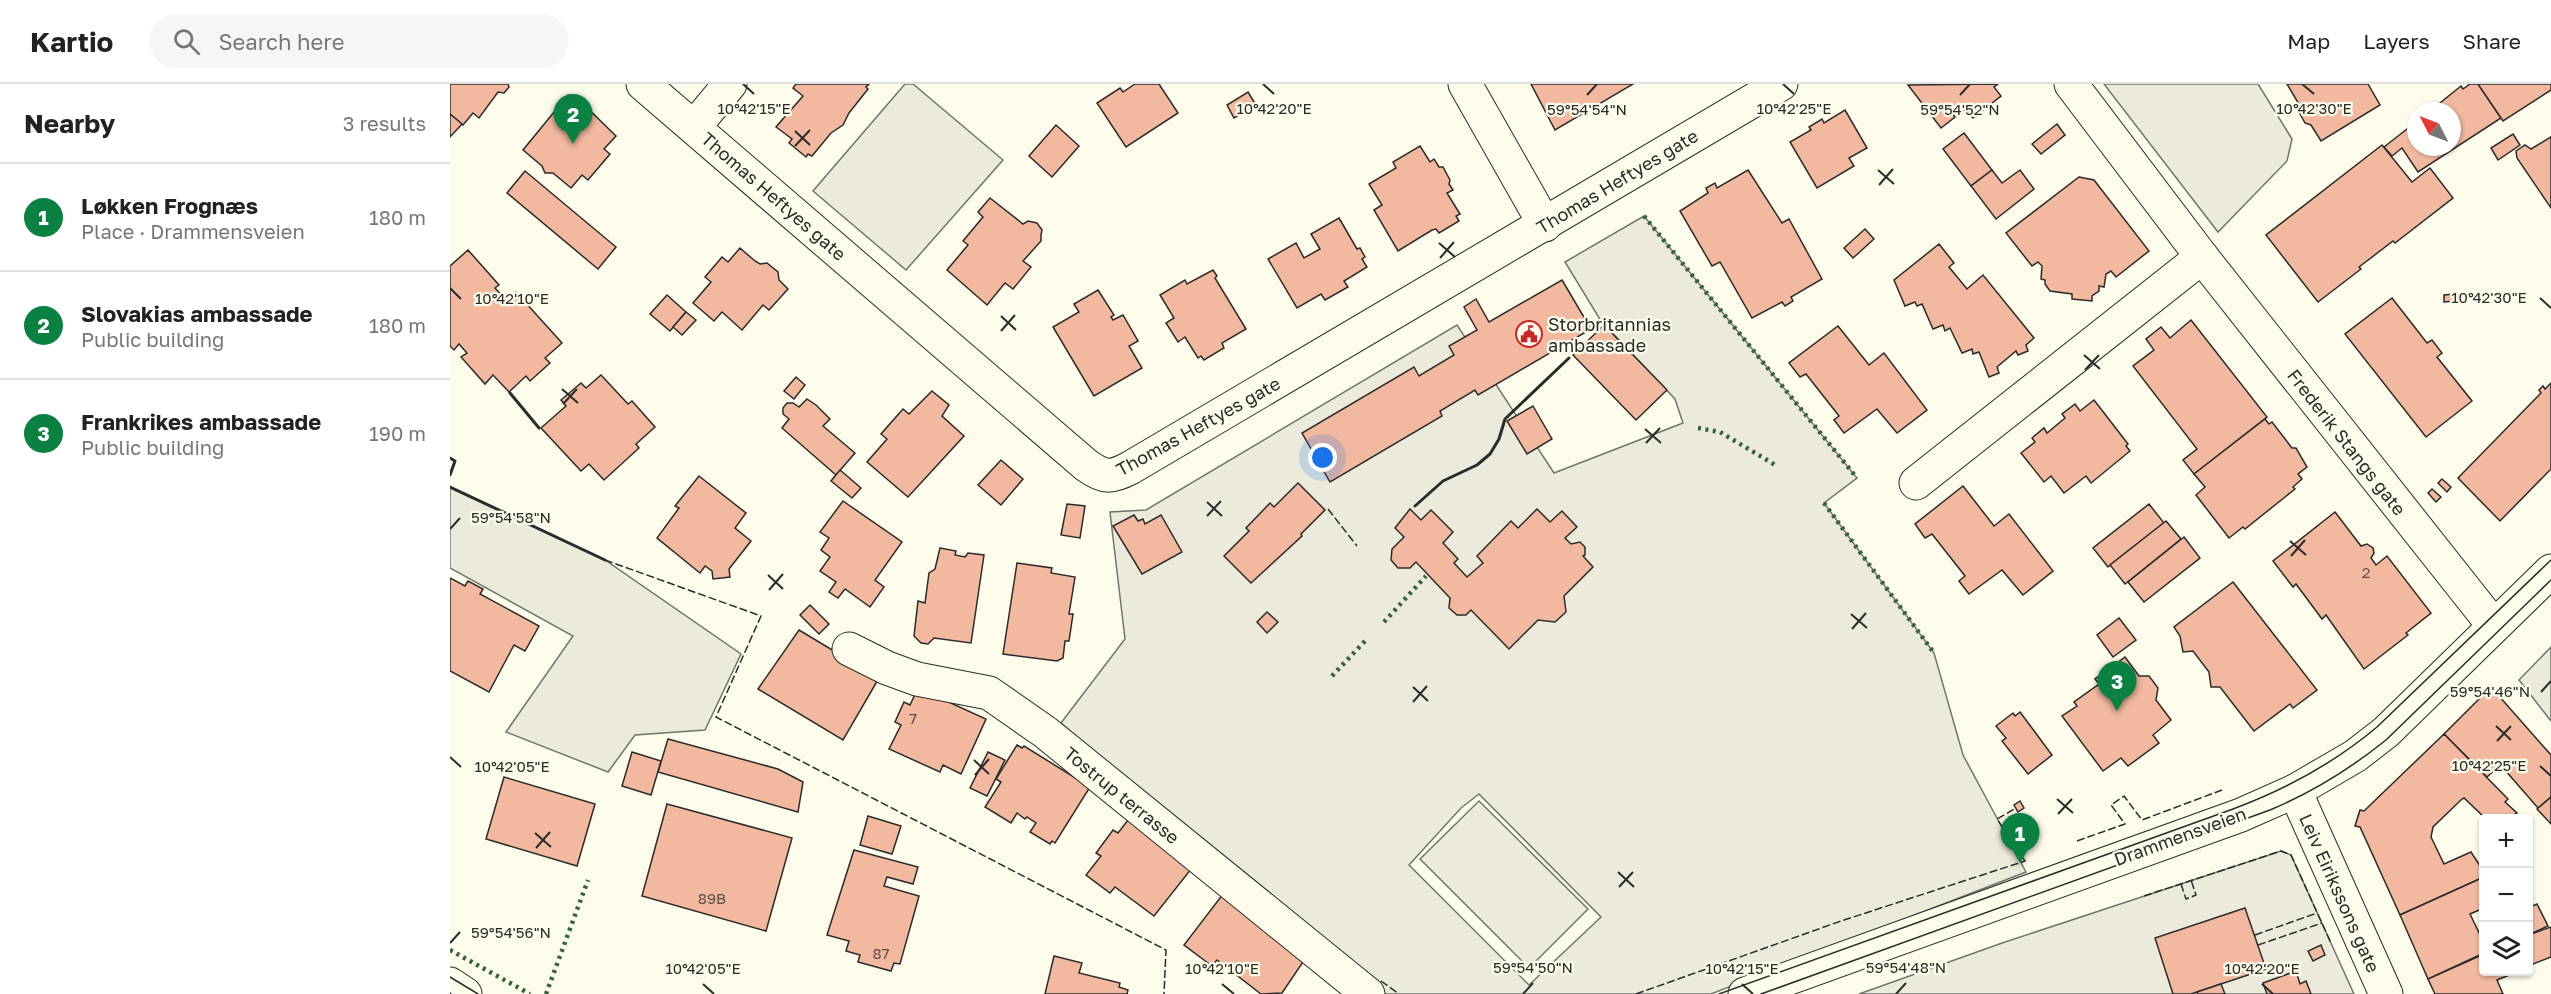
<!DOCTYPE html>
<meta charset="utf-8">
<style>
:root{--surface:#fff;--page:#f6f6f6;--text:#222;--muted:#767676;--line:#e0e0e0;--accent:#0b8043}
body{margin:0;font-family:"Golos Text",sans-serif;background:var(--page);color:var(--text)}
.controls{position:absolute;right:18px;bottom:18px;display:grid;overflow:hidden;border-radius:6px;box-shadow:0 2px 4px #0004}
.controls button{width:54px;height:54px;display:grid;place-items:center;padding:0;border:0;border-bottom:2px solid var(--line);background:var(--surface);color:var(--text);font:30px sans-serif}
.compass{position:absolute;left:1957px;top:18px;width:54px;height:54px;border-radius:50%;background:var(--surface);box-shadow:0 2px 4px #0004;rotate:312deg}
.you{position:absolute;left:873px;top:374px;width:21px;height:21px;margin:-15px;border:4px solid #fff;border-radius:50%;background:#1a73e8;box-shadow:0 0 0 9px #1a73e833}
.badge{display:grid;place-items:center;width:39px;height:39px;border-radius:50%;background:var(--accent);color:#fff;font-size:20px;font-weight:700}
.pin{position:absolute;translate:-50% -50px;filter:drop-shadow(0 2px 3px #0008)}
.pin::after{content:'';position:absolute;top:32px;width:21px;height:18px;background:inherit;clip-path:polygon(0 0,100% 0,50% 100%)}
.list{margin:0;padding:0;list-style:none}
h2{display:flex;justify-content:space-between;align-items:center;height:78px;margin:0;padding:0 24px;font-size:26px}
h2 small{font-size:20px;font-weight:400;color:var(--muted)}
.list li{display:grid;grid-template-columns:39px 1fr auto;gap:18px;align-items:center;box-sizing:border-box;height:108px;padding:0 24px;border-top:2px solid var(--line)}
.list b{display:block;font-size:22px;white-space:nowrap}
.list p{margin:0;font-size:20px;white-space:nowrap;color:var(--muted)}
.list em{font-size:20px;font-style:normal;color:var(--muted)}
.icon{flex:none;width:33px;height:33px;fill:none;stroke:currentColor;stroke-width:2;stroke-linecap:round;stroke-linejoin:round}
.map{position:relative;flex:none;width:2101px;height:910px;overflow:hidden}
header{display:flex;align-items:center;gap:36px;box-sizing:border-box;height:84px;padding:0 30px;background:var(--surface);border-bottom:2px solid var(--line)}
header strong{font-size:28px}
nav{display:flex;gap:33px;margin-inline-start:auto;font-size:21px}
.search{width:420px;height:54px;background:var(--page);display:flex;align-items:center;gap:15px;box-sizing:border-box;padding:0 21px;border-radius:33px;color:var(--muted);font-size:22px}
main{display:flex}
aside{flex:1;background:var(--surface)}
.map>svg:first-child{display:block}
</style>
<header>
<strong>Kartio</strong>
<div class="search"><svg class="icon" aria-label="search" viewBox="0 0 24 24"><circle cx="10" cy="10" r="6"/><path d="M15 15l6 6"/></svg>Search here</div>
<nav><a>Map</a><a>Layers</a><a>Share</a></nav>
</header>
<main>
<aside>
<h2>Nearby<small>3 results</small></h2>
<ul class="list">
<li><span class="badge">1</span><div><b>Løkken Frognæs</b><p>Place · Drammensveien</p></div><em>180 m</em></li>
<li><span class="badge">2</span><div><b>Slovakias ambassade</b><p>Public building</p></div><em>180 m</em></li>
<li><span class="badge">3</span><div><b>Frankrikes ambassade</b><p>Public building</p></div><em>190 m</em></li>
</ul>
</aside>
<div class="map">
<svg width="2101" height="910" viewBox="0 0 2101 910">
<rect width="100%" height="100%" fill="#fdfbea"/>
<g fill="#ecebdb" stroke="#74746e" stroke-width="1.5" fill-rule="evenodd">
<polygon points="455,0 463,0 553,76 456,186 363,107"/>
<polygon points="1654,0 1808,0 1842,55 1837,77 1768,148"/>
<path d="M1194 132 1407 394 1374 419 1484 569 1513 671 1576 788 1261 910H922L611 639 675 555 660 428 696 426 1007 241 1104 389 1233 339 1225 315 1151 237 1115 178ZM1029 710 1151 833 1079 901 959 781 1011 724Z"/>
<polygon points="0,403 155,476 291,570 255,646 185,651 158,688 56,648 123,552 0,484"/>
<polygon points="2101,563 2101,637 2069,596"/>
<polygon points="1029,717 1138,825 1079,884 970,775"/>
<polygon points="1831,767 1841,771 1904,910 1409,910 1555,858"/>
</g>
<g fill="#f2b8a0" stroke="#2b2b2b" stroke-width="1.5">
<polygon points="0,0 58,0 59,3 54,9 48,8 29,34 23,29 13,41 0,30"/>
<polygon points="346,0 419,0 416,3 418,5 399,29 393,41 381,49 362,72 358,70 356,73 339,59 342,55 326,43 353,12 343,4"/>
<polygon points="685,0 709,0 728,29 676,63 647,19 670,4 673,8"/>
<polygon points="1081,0 1183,0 1105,46"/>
<polygon points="1548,0 1544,3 1551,12 1523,34 1515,25 1510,29 1508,26 1503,30 1505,33 1491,44 1458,1"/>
<polygon points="1837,0 1918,0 1930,21 1871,57 1861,41 1855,39 1849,28 1850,22"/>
<polygon points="2020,0 2028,0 2051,34 1968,88 1952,64 1942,72 1934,63 1966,38 1966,63 2002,63 2002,27 1980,27 2011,2 2013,5"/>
<polygon points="2028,0 2101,0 2101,6 2053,37"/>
<polygon points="798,8 806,21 784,34 777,21"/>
<polygon points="118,11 125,17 127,14 166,52 154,65 160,70 138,96 132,91 121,104 103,89 95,89 92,82 73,66"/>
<polygon points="1395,26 1417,64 1399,74 1404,82 1367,104 1340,58 1361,46 1359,43 1372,35 1374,39"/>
<polygon points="0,30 12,40 0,53"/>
<polygon points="1607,40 1615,51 1591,70 1582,60"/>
<polygon points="606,41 629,62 602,93 579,72"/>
<polygon points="1514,49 1542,86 1521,102 1493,65"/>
<polygon points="2063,50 2070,61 2048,76 2041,64"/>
<polygon points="2101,53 2101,52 2101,124 2067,74 2066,67 2075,61 2081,65"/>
<polygon points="1932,61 1962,98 1980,84 2003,114 1945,159 1943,157 1909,183 1911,185 1868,218 1816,151"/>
<polygon points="970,62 980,78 984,75 989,83 993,83 1000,96 999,100 1003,106 997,109 1010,130 1006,132 1009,137 989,149 986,145 982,146 948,167 924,126 932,121 919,100 946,84 943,78"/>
<polygon points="1298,86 1332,139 1339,135 1372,195 1341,213 1343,217 1335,222 1332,218 1302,234 1270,178 1262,182 1230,127 1258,109 1256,104 1265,99 1267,104"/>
<polygon points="1542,86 1552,99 1570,86 1584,105 1546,135 1521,102"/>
<polygon points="75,87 166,163 148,185 57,109"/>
<polygon points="1629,93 1644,96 1699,167 1666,193 1661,187 1656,190 1654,203 1649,202 1649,207 1642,212 1642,217 1622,215 1622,210 1600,207 1595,200 1595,196 1591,195 1592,182 1588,178 1582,182 1556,149"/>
<polygon points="540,114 573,140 578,137 587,139 592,146 591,151 591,157 573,177 581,183 563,205 555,199 537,221 497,186 518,161 513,157 533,133 528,128"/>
<polygon points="889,134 907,165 910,164 915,173 912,175 917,183 894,197 898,203 875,216 871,210 847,224 818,175 846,159 854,174 870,165 861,150"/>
<polygon points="1415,145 1424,155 1403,174 1394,164"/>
<polygon points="1489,160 1504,179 1499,183 1517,205 1533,191 1584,254 1576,261 1578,267 1568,271 1566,267 1547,283 1549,289 1539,293 1529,268 1523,270 1522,265 1512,269 1500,244 1495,247 1493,241 1483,245 1472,220 1467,222 1465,218 1455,222 1444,196"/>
<polygon points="290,164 305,177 310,180 317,179 328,188 329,196 338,205 319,226 313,221 292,246 272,228 264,237 243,219 261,198 255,193 272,173 278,178"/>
<polygon points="18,166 49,201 45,204 57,217 66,208 112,259 95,274 100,279 80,297 76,292 59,308 43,291 35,300 11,273 17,269 9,260 4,266 0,262 0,182"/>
<polygon points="763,186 767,192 765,194 796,245 772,259 774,264 754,276 751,272 748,274 735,253 728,258 716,239 724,234 710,211 735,196 737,200"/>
<polygon points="1112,196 1141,245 1028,311 1025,306 990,327 992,332 880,398 852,349 964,283 969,292 1004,271 999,262 1027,246 1014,223 1026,215 1039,238"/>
<polygon points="648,206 664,231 661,233 663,236 673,231 688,257 679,262 692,284 644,312 603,243 629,228 624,220"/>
<polygon points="2005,210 2005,217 1994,218 1994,211"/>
<polygon points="217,211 236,228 220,247 200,230"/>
<polygon points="1942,214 1977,259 1982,256 1992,269 1987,273 2022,317 1976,353 1895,250"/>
<polygon points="236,228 246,236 232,251 223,243"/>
<polygon points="1741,236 1817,333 1744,390 1733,376 1747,365 1683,282 1704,266 1696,255 1711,243 1720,254"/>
<polygon points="1154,241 1217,306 1186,336 1123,271"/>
<polygon points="1388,242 1419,281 1434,269 1477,326 1447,349 1427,325 1394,349 1384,336 1389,332 1356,290 1350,293 1339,279"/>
<polygon points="151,291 178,320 182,317 205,343 186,360 189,364 154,396 139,380 131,387 91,344 116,322 111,316 131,299 136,304"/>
<polygon points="346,293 355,301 344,315 334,307"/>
<polygon points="2101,299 2101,385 2050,437 2008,394 2091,309 2089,306 2093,302 2095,305"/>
<polygon points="482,307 499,321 492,332 514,352 458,413 417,378 437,355 431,350 453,325 459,330"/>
<polygon points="357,315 366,321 380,335 373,342 405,369 386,391 332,344 339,335 333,330 333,324 337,319 343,319 349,323"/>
<polygon points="1644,316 1678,360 1676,362 1680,367 1641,399 1636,392 1614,409 1601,392 1594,398 1571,369 1585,358 1582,354 1594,344 1597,349 1615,334 1612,330 1625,320 1630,327"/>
<polygon points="1083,322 1102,355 1077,370 1057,337"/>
<polygon points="1815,335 1819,340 1822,338 1842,364 1846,364 1857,383 1848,390 1852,395 1843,403 1845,405 1795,445 1793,443 1779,454 1746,411 1755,403 1744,390"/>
<polygon points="551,376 573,395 551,421 528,401"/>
<polygon points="390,386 411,404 402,414 381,397"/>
<polygon points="249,392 296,429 285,444 301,457 279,485 280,493 263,495 262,487 255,482 250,489 207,454 229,424 225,422"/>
<polygon points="1992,395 2001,403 1997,408 1988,399"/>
<polygon points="848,399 875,426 851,450 852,452 801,499 774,472 799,447 796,444 820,419 824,423"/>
<polygon points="1513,402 1544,442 1559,430 1603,487 1573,511 1552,486 1519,510 1509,497 1515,492 1482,450 1475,454 1465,440"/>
<polygon points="1982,405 1991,413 1986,418 1978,409"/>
<polygon points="393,417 452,458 425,496 434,503 420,523 395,505 388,514 379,508 386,498 370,487 380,473 371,466 379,454 370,448"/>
<polygon points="617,420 635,422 630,454 611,451"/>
<polygon points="1699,420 1714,439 1658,483 1643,464"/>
<polygon points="960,425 971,436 981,426 1003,448 993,459 1008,475 1004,479 1017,493 1033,479 1027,472 1061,437 1068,444 1087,425 1100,438 1112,427 1127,443 1115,454 1121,460 1130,458 1135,463 1135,471 1133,472 1143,483 1114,512 1116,528 1105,538 1088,536 1059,565 1021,526 1016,531 1007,531 999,524 1000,514 966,478 960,484 948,484 941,476 942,465 954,453 945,444"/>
<polygon points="1885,428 1911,462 1917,460 1923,464 1924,469 1921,474 1926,481 1937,472 1981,529 1956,549 1958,551 1914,585 1876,531 1872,535 1846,500 1843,503 1823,477"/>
<polygon points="684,431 688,437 693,435 695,440 711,431 732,468 692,490 663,442"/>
<polygon points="1716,437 1731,455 1675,500 1660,481"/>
<polygon points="1734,453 1750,474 1694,518 1678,498"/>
<polygon points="490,464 506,467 505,471 515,473 518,469 534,471 521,559 484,554 478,560 471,559 464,552 468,517 475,519 479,489 485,485"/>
<polygon points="567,479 602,484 601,489 625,493 619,530 623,530 619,557 615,557 613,574 607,577 553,570"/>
<polygon points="0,494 15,502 18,497 33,505 30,510 89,542 75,567 64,561 39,608 0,587"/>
<polygon points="1783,498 1867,606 1843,624 1840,620 1804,647 1770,603 1761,603 1759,588 1743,567 1733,568 1730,552 1724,543"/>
<polygon points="360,521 379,540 369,550 350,531"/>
<polygon points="817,528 828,538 817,549 807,538"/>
<polygon points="1669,534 1686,556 1663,573 1647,551"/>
<polygon points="349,546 429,594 393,656 308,605"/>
<polygon points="1675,573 1689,592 1699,592 1708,604 1706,616 1721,636 1703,651 1709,659 1678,682 1671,674 1653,687 1612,632 1627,622 1624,618 1649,600 1645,595"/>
<polygon points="2041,603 2101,671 2101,713 2088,724 2054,685 2048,683 2037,693 1994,650"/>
<polygon points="468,604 536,635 511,690 493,681 490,688 439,665 451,641 445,638 454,618 460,621"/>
<polygon points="1570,628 1602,671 1578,690 1552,657 1556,654 1546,642 1563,629 1565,632"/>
<polygon points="1994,650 2058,715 2055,718 2067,729 2059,734 2035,734 2014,714 2012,715 1983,743 1981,753 1994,780 2021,768 2034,788 2034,793 1950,831 1910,743 1905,742 1910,726 1914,727"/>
<polygon points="218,655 328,685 353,698 348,728 208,688"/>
<polygon points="567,661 572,664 574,662 640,703 605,759 602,757 600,760 580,748 586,739 577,733 575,735 567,729 561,739 535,723 551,698 546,695"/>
<polygon points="182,668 211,677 201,711 172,702"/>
<polygon points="538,668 555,676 537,712 520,704"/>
<polygon points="54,693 145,720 127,782 36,755"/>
<polygon points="2101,713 2101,740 2087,725"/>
<polygon points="1570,717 1574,724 1568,728 1564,721"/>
<polygon points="217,720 342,754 316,847 192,812"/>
<polygon points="418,732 451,742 442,770 410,761"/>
<polygon points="678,736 742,784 704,832 665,803 660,809 636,791 651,772 646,769 663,746 668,749"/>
<polygon points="404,766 468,783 463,800 437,793 434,802 469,812 450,880 444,879 441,887 408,878 410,871 396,867 399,857 377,851"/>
<polygon points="2034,793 2034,824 2020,830 2034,859 2034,869 1978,895 1950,831"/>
<polygon points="773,810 853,878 832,909 811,910 767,876 762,882 734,861"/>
<polygon points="2087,820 2098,842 2078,851 2078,824"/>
<polygon points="1795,824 1816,885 1741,910 1723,910 1705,854"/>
<polygon points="2101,843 2101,873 2078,882 2078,851"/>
<polygon points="1871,861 1875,871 1863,877 1858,867"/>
<polygon points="2034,870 2034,888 2067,888 2047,896 2053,910 1985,910 1978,895"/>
<polygon points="604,872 632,879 629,889 670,899 669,903 678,906 677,910 595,910"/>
<polygon points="1846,887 1850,900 1856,897 1861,910 1817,910 1813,899"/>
<polygon points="1771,900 1775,910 1748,910 1747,908"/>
</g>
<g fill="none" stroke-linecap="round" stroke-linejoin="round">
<defs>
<g id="minor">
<path d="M193 0 636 381C654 394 661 394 680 384L1331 0"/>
<polyline points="1015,0 1095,141"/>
<polyline points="1621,0 1752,173 2044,542"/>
<polyline points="244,43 280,0"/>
<polyline points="1466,399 1752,173"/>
<polyline points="399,565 437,584 467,595 539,609 595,648 918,910"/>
<polyline points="1845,707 1936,910"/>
<polyline points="0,900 15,910"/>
<polyline points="1295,910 1791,731 1845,707 1905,672 1936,648 2101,487"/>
</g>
</defs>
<use href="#minor" stroke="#2b2b2b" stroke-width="35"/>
<use href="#minor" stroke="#fdfbea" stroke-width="33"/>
<g stroke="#2b2b2b" stroke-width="1.5">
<polyline points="0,893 28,910"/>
<polyline points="0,909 1,910"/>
<path d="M1269 910 1783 725C1837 705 1883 680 1927 643L2101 476"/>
<path d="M1311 910 1820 726C1863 708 1900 685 1936 656L2101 496"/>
</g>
<g stroke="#34623c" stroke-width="4.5" stroke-dasharray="3 4.5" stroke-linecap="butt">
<polyline points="1194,132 1407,394"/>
<polyline points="1248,344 1270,348 1327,382"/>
<polyline points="1374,419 1484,569"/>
<polyline points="934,538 976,492"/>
<polyline points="882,592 916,556"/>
<polyline points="0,866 80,910"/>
<polyline points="96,910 138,796"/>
</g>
<g stroke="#2b2b2b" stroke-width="1.5" stroke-dasharray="8 3" stroke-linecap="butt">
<polyline points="878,425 907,462"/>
<polyline points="155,476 311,532 266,633 716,866 714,910"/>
<polyline points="1627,757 1675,740 1661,721 1674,712 1692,736 1772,706"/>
<polyline points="1731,800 1736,815 1746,811 1741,796"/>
<polyline points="1694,812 1831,767 1841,771 1881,859"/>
<polyline points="1805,851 1867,829"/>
<polyline points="1808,861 1872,839"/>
<polyline points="931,897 949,910"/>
<polyline points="1186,910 1391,837 1575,777 1547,735 1566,724"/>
</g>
<g stroke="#2b2b2b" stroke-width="3">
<polyline points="60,309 89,344"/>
<polyline points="0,374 5,377 0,391"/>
<polyline points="0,403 155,476"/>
<polyline points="965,422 993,397 1027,381 1040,370 1049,355 1055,335 1119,274"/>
</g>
</g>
<path fill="none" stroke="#2b2b2b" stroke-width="2" d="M293 0 304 10M813 0 824 10M1333 0 1344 10M1852 0 1864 10M1137 11 1147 0M1510 11 1520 0M345 47 360 61M345 62 360 46M1428 86 1444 100M1429 101 1443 85M989 159 1005 173M990 174 1004 158M0 204 11 215M2090 214 2101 224M551 232 566 246M551 247 565 231M1634 271 1650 285M1635 286 1649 271M112 305 128 319M113 320 127 305M1195 345 1211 359M1196 359 1210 344M757 418 772 432M757 432 771 417M0 445 10 434M1840 457 1856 471M1841 472 1855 456M318 491 333 505M319 506 333 490M1401 530 1417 544M1402 545 1416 529M963 603 978 617M2091 608 2101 597M963 618 977 602M2046 642 2061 656M2047 657 2061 642M0 673 11 683M524 676 539 690M2090 682 2101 692M525 691 539 675M1607 715 1623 729M1608 730 1622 715M85 749 101 763M86 764 100 748M1168 788 1184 803M1169 803 1183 788M0 859 10 848M253 900 264 910M772 900 784 910M1292 900 1303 910M1812 900 1823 910M1073 910 1083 899M1446 910 1456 899"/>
<defs>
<symbol id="civic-ring" viewBox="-11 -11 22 22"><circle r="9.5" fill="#fdfbea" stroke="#c62828" stroke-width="1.5"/><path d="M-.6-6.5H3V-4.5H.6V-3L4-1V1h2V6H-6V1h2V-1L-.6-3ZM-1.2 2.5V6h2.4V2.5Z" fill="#c62828"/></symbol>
</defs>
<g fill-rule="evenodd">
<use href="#civic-ring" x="1064" y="235" width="30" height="30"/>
</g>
<g text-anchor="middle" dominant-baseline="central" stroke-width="4.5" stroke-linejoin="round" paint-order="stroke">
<g font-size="15" fill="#5d4e48">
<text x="1916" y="488">2</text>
<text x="463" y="634">7</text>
<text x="262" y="814">89B</text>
<text x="431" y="869">87</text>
</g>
<g font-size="18" fill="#2b2b2b" stroke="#fdfbea">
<text transform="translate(1167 97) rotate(-31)">Thomas Heftyes gate</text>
<text transform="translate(324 112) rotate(41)">Thomas Heftyes gate</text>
<text transform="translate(748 342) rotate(-29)">Thomas Heftyes gate</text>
<text transform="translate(1897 358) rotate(52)">Frederik Stangs gate</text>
<text transform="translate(672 711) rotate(39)">Tostrup terrasse</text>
<text transform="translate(1730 752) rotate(-20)">Drammensveien</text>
<text transform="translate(1890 809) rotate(66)">Leiv Eirikssons gate</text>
</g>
<g font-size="18" fill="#2b2b2b" stroke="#fdfbea" text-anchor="start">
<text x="1098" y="240">Storbritannias<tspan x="1098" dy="21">ambassade</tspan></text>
</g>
</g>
<g font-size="15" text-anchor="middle" fill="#2b2b2b" stroke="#fdfbea" stroke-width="4.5" stroke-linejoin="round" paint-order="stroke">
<text x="304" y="30">10°42'15"E</text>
<text x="824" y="30">10°42'20"E</text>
<text x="1344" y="30">10°42'25"E</text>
<text x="1864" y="30">10°42'30"E</text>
<text x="1137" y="31">59°54'54"N</text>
<text x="1510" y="31">59°54'52"N</text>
<text x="2039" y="219">10°42'30"E</text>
<text x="62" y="220">10°42'10"E</text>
<text x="61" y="439">59°54'58"N</text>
<text x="2040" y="613">59°54'46"N</text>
<text x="2039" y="687">10°42'25"E</text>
<text x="62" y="688">10°42'05"E</text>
<text x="61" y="854">59°54'56"N</text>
<text x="1083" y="889">59°54'50"N</text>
<text x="1456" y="889">59°54'48"N</text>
<text x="253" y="890">10°42'05"E</text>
<text x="772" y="890">10°42'10"E</text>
<text x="1292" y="890">10°42'15"E</text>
<text x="1812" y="890">10°42'20"E</text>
</g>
</svg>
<div class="controls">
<button>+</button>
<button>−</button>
<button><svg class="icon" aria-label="layers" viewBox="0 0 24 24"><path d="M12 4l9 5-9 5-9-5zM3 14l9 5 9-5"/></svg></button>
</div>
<svg class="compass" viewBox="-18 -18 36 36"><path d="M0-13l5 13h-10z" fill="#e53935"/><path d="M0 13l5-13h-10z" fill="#767676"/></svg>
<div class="you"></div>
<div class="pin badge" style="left:1570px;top:779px">1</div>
<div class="pin badge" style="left:123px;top:60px">2</div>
<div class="pin badge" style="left:1667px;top:627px">3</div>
</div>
</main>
